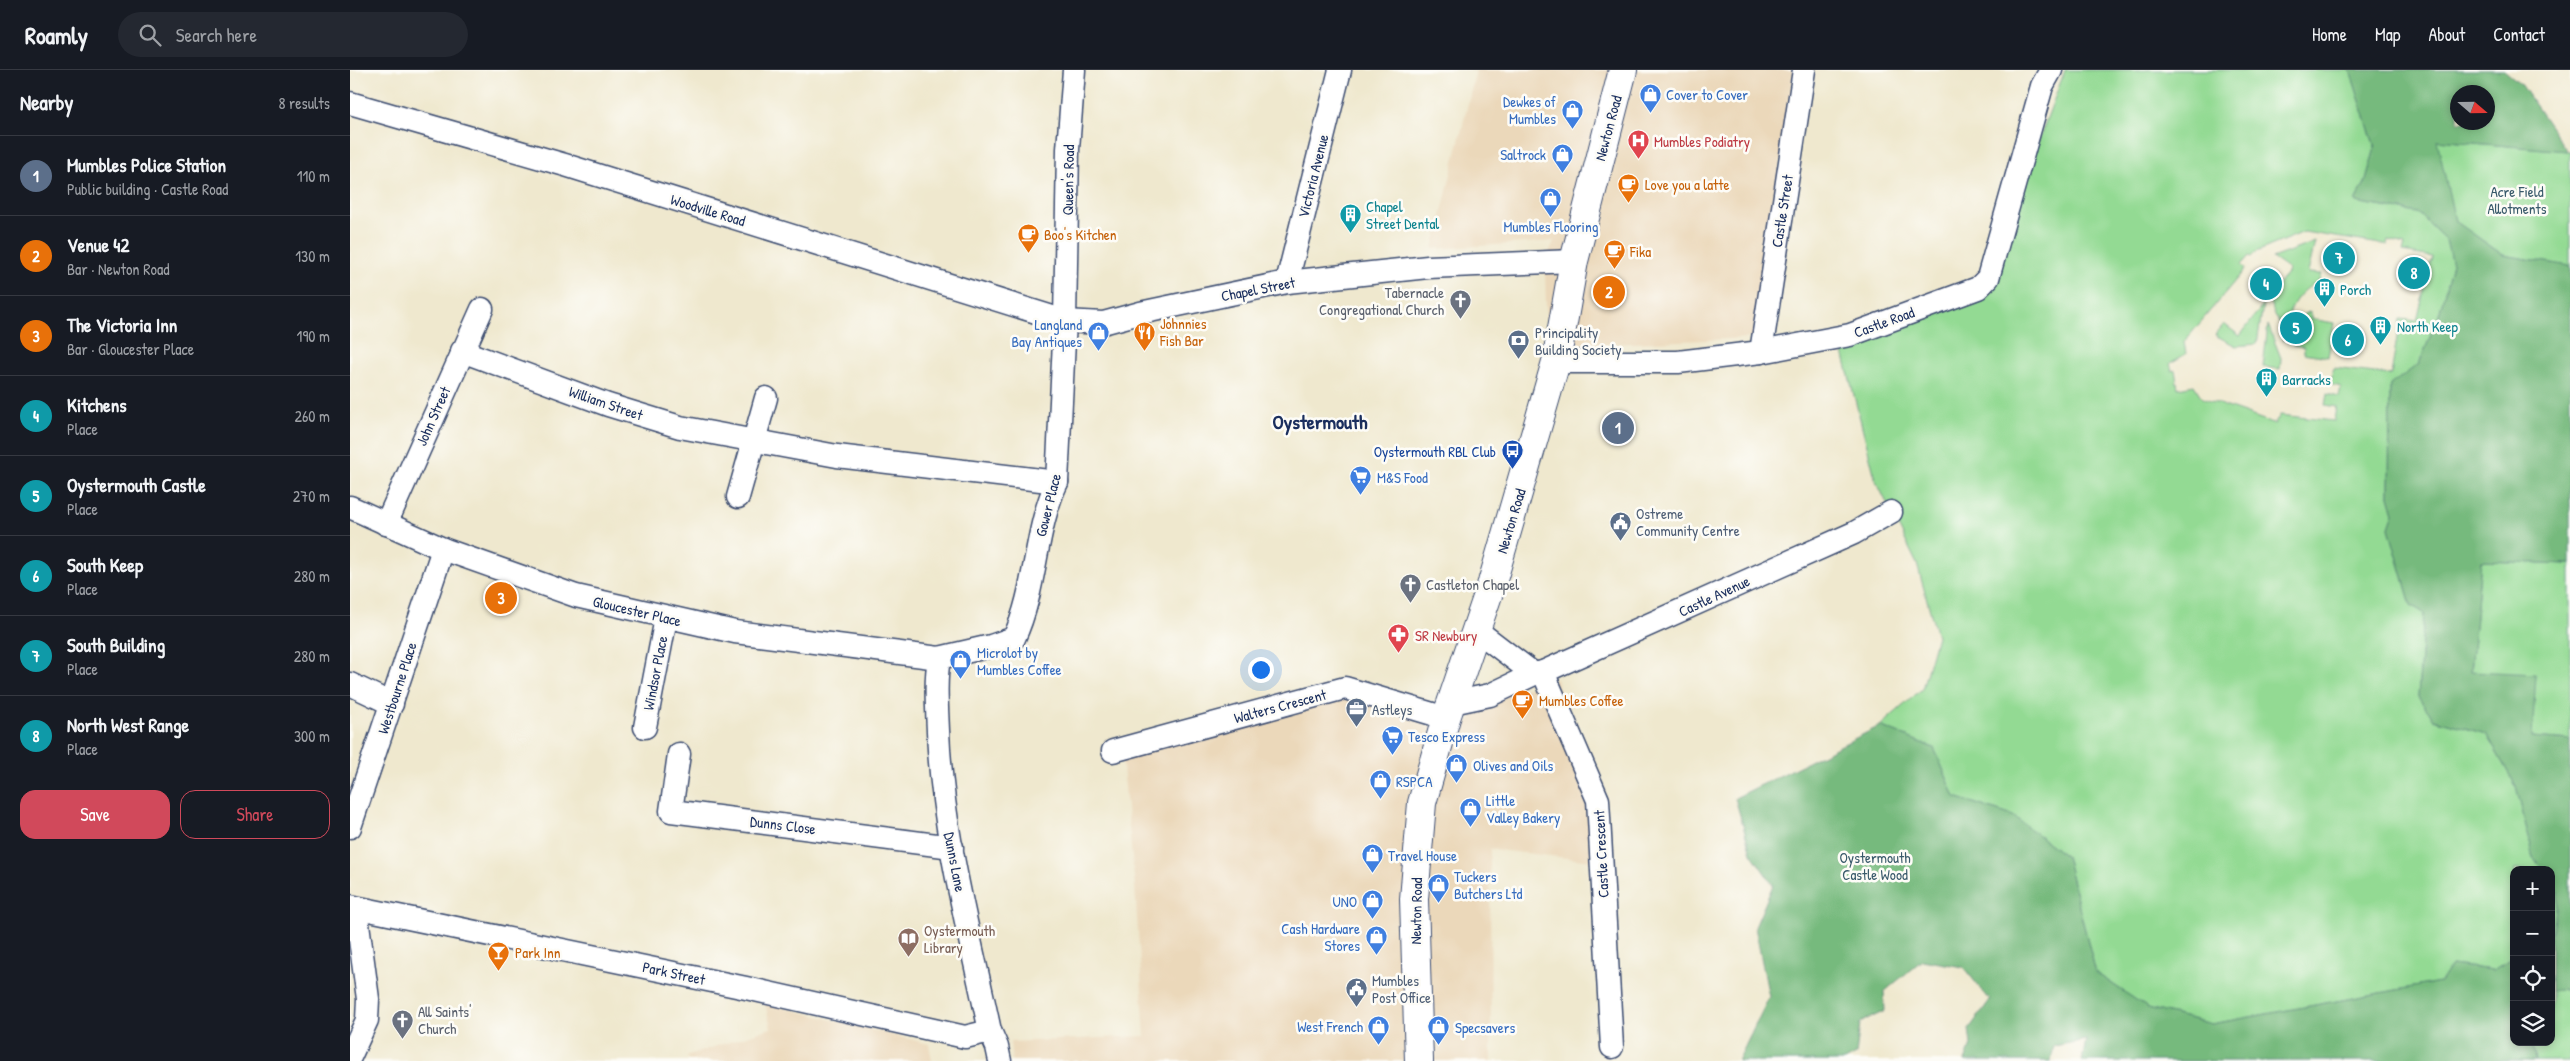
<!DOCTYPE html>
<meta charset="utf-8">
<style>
:root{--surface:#171b24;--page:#242831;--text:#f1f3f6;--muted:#9ea1a6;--line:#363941;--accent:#d1495b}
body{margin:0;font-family:"Patrick Hand",sans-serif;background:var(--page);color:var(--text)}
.controls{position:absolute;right:15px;bottom:15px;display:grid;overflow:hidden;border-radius:10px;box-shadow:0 2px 8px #0003}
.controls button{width:45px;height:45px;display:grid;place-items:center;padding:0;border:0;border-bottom:1px solid var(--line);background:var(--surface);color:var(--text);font:25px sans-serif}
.compass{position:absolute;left:2100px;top:15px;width:45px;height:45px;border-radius:50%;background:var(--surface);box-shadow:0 2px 8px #0003;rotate:110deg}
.you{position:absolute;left:910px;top:599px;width:18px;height:18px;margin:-12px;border:4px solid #fff;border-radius:50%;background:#1a73e8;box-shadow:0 0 0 8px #1a73e833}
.badge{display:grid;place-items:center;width:32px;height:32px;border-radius:50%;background:var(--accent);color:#fff;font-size:16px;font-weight:700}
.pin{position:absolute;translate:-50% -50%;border:2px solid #fff;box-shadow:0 1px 5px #0006}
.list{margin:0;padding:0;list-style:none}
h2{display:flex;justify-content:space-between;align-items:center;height:65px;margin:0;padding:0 20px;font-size:21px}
h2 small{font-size:16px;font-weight:400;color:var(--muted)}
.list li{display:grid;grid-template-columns:32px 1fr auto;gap:15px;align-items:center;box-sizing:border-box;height:80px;padding:0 20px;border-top:1px solid var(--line)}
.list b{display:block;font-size:19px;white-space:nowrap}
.list p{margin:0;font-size:16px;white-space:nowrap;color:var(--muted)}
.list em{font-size:16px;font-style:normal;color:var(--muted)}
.actions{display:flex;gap:10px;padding:15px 20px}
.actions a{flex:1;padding:11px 0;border:1px solid var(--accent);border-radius:15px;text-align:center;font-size:18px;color:var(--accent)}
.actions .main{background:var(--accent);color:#fff}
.icon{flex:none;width:28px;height:28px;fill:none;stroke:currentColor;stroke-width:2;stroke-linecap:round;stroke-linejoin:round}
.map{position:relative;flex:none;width:2220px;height:991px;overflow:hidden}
header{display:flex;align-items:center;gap:30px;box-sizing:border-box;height:70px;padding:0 25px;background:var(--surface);border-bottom:1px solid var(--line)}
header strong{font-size:24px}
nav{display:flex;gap:28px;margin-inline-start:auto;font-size:18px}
.search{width:350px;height:45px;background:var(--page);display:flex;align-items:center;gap:12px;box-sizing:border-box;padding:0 18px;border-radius:28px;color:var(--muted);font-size:19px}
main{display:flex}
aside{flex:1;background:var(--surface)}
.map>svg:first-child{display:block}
</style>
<header>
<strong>Roamly</strong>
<div class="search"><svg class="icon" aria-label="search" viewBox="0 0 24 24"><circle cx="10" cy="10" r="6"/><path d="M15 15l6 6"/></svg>Search here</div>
<nav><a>Home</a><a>Map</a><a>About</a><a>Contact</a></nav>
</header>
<main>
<aside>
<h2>Nearby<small>8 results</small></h2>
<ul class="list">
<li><span class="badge" style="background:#5c6f8a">1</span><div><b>Mumbles Police Station</b><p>Public building · Castle Road</p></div><em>110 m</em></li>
<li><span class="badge" style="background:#e8710a">2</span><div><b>Venue 42</b><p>Bar · Newton Road</p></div><em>130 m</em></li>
<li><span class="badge" style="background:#e8710a">3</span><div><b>The Victoria Inn</b><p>Bar · Gloucester Place</p></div><em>190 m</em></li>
<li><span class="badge" style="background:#0f9aa8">4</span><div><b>Kitchens</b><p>Place</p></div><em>260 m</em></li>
<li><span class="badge" style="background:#0f9aa8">5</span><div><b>Oystermouth Castle</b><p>Place</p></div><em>270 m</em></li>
<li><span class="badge" style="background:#0f9aa8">6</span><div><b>South Keep</b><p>Place</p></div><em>280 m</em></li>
<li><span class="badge" style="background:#0f9aa8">7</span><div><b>South Building</b><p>Place</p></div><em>280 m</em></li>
<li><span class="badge" style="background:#0f9aa8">8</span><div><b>North West Range</b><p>Place</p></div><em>300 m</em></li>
</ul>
<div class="actions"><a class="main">Save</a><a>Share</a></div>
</aside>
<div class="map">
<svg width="2220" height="991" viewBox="0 0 2220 991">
<rect width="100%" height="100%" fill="#fdfcf7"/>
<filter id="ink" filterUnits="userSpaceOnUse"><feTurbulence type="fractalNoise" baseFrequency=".02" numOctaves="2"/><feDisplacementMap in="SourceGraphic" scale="10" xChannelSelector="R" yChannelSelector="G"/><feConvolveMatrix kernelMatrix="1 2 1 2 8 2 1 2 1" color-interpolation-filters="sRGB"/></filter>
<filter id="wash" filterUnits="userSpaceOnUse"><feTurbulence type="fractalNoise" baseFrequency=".0096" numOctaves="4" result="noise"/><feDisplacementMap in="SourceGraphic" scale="20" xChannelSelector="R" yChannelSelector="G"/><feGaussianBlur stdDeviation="1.12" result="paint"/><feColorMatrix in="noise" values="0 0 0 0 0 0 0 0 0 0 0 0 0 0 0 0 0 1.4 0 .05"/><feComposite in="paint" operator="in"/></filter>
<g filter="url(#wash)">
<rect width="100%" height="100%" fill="#efe8ce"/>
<g fill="#ebd8ba">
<polygon points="1126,0 1445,0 1404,268 1258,274 1209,273 1197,269 1195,202 1196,191 1204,171 1083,179"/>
<polygon points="1206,609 1259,793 1140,779 1141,991 662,991 660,972 795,966 785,817 772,687 997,624 1110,659 1128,641 1161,623"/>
<polygon points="415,933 579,974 582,991 339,991 337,986 421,958"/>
</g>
<g fill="#93da93" stroke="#578478" fill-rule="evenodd">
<path d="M1715 0H2000L2025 78 2015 113 2005 132 2068 143 2096 170 2102 194 2089 245 2069 294 2040 315 2039 426 2044 443 2039 458 2061 535 2074 543 2068 627 2084 649 2136 664 2166 716 2184 788 2193 800H2164V887L2143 900 2101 895 2090 912 1862 954 1798 938 1746 903 1716 786 1663 746 1605 727 1584 678 1530 656 1572 619 1587 566 1567 494 1526 411 1489 267 1628 218 1670 120ZM1954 162 2037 175 2038 171 2055 175 2053 182 2082 187 2067 251 2050 249 2041 305 1984 298 1979 314 1991 317 1989 327 1977 324 1975 335 1986 337 1984 351 1930 345 1925 354 1852 328 1844 315 1828 318 1825 300 1822 301 1820 293 1836 284 1834 272 1895 199 1891 195 1899 186 1901 187 1906 182Z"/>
<polygon points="2086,70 2220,81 2220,196 2153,185 2105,151"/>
<path d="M1965 172 1958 203 1971 204 1969 210C1940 229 1940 238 1933 271L1932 260 1918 229 1939 200 1922 188Z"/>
<polygon points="1913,235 1907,274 1886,276 1865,265 1874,254 1890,266"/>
<path d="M1961 241V249L1984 253 1978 287 1954 283V277L1943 275C1946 260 1945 247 1961 241Z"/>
<polygon points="1918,255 1931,288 1930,299 1913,297"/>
<polygon points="2131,491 2220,494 2220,670 2181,667 2121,601"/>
<polygon points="2201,812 2209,822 2203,862 2201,864"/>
<polygon points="2220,918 2220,991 2185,991 2182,972 2201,972 2201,921"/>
</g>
<g fill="#76ba7d" stroke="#48746e" fill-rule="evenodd">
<path d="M2000 0H2154L2171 14 2217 81 2087 70 2105 151 2153 185 2220 196V494L2131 491 2121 601 2186 604 2182 667 2220 670V918L2201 921V864L2203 862 2208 822 2201 812V800H2193L2184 788 2166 716 2136 664 2084 649 2068 627 2074 543 2061 535 2039 458 2044 443 2039 426 2040 315 2069 294 2089 245 2102 194 2096 170 2068 143 2005 132 2015 113 2025 78ZM2108 22H2138V52H2108Z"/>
<polygon points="1530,656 1584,678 1605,727 1663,746 1716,786 1746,903 1798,938 1862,954 2090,912 2101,895 2143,900 2164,887 2164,972 2182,972 2185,991 1732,991 1736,970 1704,976 1701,991 1615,991 1621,975 1619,959 1640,930 1613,897 1572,890 1534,922 1535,941 1510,953 1506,985 1495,991 1388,991 1419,927 1405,857 1423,815 1401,783 1385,728"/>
</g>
</g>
<g filter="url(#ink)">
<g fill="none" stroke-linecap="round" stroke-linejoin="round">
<defs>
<g id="street">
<polyline points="0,33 215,95 715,251 753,253 790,243 937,212 1078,197 1224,191"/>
<polyline points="937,212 990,0"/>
<polyline points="112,281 258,335 330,357 487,386 707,412"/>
<polyline points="1411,282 1454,0"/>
<polyline points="1206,292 1328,292 1411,282 1500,265 1628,218 1638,208 1692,16 1701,0"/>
<polyline points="388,427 416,328"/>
<path d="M0 437 93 479 226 526 385 562 589 588 641 576 664 568C687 519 684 461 707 412L715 251 718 79 724 0"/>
<polyline points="36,454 132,239"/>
<polyline points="1125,559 1184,604"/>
<path d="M589 588C585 612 587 636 588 661 592 762 619 862 640 961L647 977 650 991"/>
<polyline points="1193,602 1248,730 1262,977"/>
<polyline points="0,614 42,634"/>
<polyline points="1102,633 1140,625 1184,604 1193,602 1504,463 1541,442"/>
<polyline points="295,657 316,548"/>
<polyline points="763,681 995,618 1096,648"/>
<polyline points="329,684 321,741 602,777"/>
<polyline points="0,757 93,479"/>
<polyline points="0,836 396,918 615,967 640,961"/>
<polyline points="0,987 17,950 18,929 6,839"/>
</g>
<polyline id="secondary" points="1069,991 1064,829 1072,733 1096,648 1142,513 1206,292 1224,191 1273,0"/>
</defs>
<use href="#street" stroke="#3b4b6f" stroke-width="25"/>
<use href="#secondary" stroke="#3b4b6f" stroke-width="30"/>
<use href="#street" stroke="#fff" stroke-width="22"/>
<use href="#secondary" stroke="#fff" stroke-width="28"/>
</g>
</g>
<defs>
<symbol id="shop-pin" viewBox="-11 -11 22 30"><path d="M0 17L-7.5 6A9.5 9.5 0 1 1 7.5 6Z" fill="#3f7fe0" stroke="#fdfcf7"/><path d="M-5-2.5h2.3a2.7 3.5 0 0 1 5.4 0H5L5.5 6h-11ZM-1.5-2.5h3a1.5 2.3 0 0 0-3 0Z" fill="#fff"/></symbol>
<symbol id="hospital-pin" viewBox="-11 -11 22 30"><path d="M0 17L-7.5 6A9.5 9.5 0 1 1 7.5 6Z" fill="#e0444e" stroke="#fdfcf7"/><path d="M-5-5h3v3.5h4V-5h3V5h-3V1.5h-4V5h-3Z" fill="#fff"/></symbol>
<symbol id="cafe-pin" viewBox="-11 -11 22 30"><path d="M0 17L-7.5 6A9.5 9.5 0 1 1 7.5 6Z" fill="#e8710a" stroke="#fdfcf7"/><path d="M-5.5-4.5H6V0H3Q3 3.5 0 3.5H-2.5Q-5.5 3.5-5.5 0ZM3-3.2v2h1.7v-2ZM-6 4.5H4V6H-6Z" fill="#fff"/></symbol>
<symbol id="building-pin" viewBox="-11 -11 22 30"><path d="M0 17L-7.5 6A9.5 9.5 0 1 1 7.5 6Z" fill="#0f9aa8" stroke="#fdfcf7"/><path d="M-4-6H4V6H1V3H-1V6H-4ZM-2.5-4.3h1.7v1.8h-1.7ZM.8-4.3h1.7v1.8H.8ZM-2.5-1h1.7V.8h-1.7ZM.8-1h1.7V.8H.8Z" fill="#fff"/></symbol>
<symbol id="church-pin" viewBox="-11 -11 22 30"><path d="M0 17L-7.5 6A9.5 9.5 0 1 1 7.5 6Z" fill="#6b7280" stroke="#fdfcf7"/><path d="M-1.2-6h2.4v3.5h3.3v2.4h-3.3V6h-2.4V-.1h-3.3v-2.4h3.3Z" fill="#fff"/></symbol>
<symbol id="restaurant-pin" viewBox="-11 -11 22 30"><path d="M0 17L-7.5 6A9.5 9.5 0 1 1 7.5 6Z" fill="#e8710a" stroke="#fdfcf7"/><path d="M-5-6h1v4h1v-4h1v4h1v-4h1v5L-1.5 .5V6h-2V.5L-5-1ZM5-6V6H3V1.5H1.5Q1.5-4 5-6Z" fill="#fff"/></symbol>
<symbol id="bank-pin" viewBox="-11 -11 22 30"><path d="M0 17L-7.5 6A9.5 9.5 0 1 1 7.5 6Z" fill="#5c6f8a" stroke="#fdfcf7"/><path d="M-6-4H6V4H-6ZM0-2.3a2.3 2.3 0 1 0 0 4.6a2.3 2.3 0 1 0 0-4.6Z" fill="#fff"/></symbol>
<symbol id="bus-pin" viewBox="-11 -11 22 30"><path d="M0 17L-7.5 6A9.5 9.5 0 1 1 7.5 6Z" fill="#1a4fb4" stroke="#fdfcf7"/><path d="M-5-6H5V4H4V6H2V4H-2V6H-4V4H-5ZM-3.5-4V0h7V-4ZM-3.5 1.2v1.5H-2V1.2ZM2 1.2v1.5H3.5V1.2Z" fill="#fff"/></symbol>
<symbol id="supermarket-pin" viewBox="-11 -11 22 30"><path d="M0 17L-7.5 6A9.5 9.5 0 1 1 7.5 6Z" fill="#3f7fe0" stroke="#fdfcf7"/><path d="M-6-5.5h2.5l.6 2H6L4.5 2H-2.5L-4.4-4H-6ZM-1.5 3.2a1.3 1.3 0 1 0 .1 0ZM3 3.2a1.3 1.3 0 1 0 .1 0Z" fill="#fff"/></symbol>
<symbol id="civic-pin" viewBox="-11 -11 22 30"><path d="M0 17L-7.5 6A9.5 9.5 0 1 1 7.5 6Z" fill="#5c6f8a" stroke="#fdfcf7"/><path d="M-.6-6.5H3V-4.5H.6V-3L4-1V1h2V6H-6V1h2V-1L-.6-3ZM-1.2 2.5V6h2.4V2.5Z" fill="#fff"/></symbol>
<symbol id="pharmacy-pin" viewBox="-11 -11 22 30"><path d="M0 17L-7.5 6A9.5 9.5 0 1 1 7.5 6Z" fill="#e0444e" stroke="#fdfcf7"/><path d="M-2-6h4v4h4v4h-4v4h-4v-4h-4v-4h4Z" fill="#fff"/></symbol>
<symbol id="office-pin" viewBox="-11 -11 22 30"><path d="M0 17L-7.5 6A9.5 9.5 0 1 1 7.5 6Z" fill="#5c6f8a" stroke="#fdfcf7"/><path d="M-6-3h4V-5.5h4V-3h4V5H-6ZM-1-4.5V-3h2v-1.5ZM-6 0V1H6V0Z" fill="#fff"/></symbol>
<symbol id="library-pin" viewBox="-11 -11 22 30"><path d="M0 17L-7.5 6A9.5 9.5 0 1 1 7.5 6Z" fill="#8d6e63" stroke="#fdfcf7"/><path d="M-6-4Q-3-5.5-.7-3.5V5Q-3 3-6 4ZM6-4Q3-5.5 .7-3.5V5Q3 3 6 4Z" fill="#fff"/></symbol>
<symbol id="bar-pin" viewBox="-11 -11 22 30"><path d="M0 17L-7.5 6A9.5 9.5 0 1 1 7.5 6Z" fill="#e8710a" stroke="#fdfcf7"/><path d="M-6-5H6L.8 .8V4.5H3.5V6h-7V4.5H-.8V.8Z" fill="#fff"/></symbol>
</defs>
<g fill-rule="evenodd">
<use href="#shop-pin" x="1288" y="12" width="25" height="34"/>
<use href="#shop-pin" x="1210" y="28" width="25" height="34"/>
<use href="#hospital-pin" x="1276" y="58" width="25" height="34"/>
<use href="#shop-pin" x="1200" y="72" width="25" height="34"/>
<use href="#cafe-pin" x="1266" y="102" width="25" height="34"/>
<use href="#shop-pin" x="1188" y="116" width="25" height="34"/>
<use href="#building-pin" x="988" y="132" width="25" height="34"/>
<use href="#cafe-pin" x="666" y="152" width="25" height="34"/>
<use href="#cafe-pin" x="1252" y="168" width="25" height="34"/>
<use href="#building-pin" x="1962" y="206" width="25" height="34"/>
<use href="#church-pin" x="1098" y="218" width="25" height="34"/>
<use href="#building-pin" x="2018" y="244" width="25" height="34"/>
<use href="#restaurant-pin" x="782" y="250" width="25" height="34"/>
<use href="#shop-pin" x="736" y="250" width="25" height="34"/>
<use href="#bank-pin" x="1156" y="258" width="25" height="34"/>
<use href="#building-pin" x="1904" y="296" width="25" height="34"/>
<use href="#bus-pin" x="1150" y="368" width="25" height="34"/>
<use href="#supermarket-pin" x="998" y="394" width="25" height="34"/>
<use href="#civic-pin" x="1258" y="440" width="25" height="34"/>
<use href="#church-pin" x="1048" y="502" width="25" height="34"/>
<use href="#pharmacy-pin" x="1036" y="552" width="25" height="34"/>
<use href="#shop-pin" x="598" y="578" width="25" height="34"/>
<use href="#cafe-pin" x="1160" y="618" width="25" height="34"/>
<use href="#office-pin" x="994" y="626" width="25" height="34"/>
<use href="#supermarket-pin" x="1030" y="654" width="25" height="34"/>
<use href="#shop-pin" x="1094" y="682" width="25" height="34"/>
<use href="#shop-pin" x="1018" y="698" width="25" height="34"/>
<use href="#shop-pin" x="1108" y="726" width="25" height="34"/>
<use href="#shop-pin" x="1010" y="772" width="25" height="34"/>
<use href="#shop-pin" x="1076" y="802" width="25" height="34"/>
<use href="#shop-pin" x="1010" y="818" width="25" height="34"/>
<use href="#shop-pin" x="1014" y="854" width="25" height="34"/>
<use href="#library-pin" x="546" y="856" width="25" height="34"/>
<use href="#bar-pin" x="136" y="870" width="25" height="34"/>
<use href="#civic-pin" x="994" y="906" width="25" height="34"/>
<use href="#church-pin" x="40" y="938" width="25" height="34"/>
<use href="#shop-pin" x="1016" y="944" width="25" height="34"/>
<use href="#shop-pin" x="1076" y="944" width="25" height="34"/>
</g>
<g text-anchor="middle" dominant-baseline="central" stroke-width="5" stroke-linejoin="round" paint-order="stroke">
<g font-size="15" fill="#366cbe" stroke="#fdfcf7" text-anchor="start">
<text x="1316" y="24">Cover to Cover</text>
<text x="1206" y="31" text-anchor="end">Dewkes of<tspan x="1206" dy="17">Mumbles</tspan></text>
<text x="1196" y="84" text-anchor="end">Saltrock</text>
<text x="1201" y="156" text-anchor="middle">Mumbles Flooring</text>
<text x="732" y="254" text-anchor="end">Langland<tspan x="732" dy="17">Bay Antiques</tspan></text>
<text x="1027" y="407">M&amp;S Food</text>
<text x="627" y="582">Microlot by<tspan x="627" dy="17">Mumbles Coffee</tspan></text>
<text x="1058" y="666">Tesco Express</text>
<text x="1123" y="695">Olives and Oils</text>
<text x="1046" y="711">RSPCA</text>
<text x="1136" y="730">Little<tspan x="1136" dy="17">Valley Bakery</tspan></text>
<text x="1038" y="785">Travel House</text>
<text x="1104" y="806">Tuckers<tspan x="1104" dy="17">Butchers Ltd</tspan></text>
<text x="1007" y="831" text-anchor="end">UNO</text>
<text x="1010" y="858" text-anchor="end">Cash Hardware<tspan x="1010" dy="17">Stores</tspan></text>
<text x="1013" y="956" text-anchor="end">West French</text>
<text x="1105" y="957">Specsavers</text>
</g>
<g font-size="15" fill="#1b2f5e" stroke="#fdfcf7">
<text transform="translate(1258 58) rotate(-75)">Newton Road</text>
<text transform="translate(963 106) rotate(-76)">Victoria Avenue</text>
<text transform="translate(718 110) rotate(-89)">Queen's Road</text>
<text transform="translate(358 140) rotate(17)">Woodville Road</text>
<text transform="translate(1432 141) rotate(-81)">Castle Street</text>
<text transform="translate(908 219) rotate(-11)">Chapel Street</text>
<text transform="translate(1534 252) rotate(-20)">Castle Road</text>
<text transform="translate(256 333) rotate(19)">William Street</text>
<text transform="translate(83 346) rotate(-66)">John Street</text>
<text transform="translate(698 435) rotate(-76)">Gower Place</text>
<text transform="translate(1161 451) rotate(-73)">Newton Road</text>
<text transform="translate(1364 526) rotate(-25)">Castle Avenue</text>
<text transform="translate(287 541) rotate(13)">Gloucester Place</text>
<text transform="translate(305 603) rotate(-79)">Windsor Place</text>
<text transform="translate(47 618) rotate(-72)">Westbourne Place</text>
<text transform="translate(930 636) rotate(-15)">Walters Crescent</text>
<text transform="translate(433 755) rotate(7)">Dunns Close</text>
<text transform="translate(1251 784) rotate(-93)">Castle Crescent</text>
<text transform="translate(605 792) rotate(79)">Dunns Lane</text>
<text transform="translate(1066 841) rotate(-89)">Newton Road</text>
<text transform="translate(324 903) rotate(12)">Park Street</text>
</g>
<g font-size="15" fill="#be3a42" stroke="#fdfcf7" text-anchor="start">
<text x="1304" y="71">Mumbles Podiatry</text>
<text x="1065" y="565">SR Newbury</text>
</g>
<g font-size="15" fill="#c56008" stroke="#fdfcf7" text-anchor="start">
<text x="1295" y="114">Love you a latte</text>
<text x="694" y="164">Boo's Kitchen</text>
<text x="1280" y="181">Fika</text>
<text x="810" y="253">Johnnies<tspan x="810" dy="17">Fish Bar</tspan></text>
<text x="1189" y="630">Mumbles Coffee</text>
<text x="165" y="882">Park Inn</text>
</g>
<g font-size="15" fill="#395a6b" stroke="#fdfcf7">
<text x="2167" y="121">Acre Field<tspan x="2167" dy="17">Allotments</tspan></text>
<text x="1525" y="787">Oystermouth<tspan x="1525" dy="17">Castle Wood</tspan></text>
</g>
<g font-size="15" fill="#0d838f" stroke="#fdfcf7" text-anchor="start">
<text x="1016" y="136">Chapel<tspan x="1016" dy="17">Street Dental</tspan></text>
<text x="1990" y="219">Porch</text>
<text x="2047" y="256">North Keep</text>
<text x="1932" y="309">Barracks</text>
</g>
<g font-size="15" fill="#5b616d" stroke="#fdfcf7" text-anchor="start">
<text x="1094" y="222" text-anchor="end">Tabernacle<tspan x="1094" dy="17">Congregational Church</tspan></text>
<text x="1076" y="514">Castleton Chapel</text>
<text x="68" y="941">All Saints'<tspan x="68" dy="17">Church</tspan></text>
</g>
<g font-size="15" fill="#4e5e75" stroke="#fdfcf7" text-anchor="start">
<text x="1185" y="262">Principality<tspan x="1185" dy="17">Building Society</tspan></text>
<text x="1286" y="443">Ostreme<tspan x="1286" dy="17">Community Centre</tspan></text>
<text x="1022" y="639">Astleys</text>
<text x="1022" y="910">Mumbles<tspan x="1022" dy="17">Post Office</tspan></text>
</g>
<g font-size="15" fill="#164399" stroke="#fdfcf7" text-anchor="end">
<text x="1146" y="381">Oystermouth RBL Club</text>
</g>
<g font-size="15" fill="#785e54" stroke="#fdfcf7" text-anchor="start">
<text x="574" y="860">Oystermouth<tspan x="574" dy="17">Library</tspan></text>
</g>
<g font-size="20" font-weight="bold" fill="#1b2f5e" stroke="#fdfcf7">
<text x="970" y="351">Oystermouth</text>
</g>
</g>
</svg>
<div class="controls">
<button>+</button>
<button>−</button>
<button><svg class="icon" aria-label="locate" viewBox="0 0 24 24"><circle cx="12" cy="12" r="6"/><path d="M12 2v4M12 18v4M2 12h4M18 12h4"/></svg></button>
<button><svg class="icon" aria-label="layers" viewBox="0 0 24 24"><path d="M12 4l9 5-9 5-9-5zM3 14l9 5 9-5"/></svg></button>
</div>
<svg class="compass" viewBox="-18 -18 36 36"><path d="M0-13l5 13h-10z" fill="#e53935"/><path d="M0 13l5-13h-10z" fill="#9ea1a6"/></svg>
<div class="you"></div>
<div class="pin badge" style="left:1268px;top:358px;background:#5c6f8a">1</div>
<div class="pin badge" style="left:1259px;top:222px;background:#e8710a">2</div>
<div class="pin badge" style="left:151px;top:528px;background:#e8710a">3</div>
<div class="pin badge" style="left:1916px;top:214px;background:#0f9aa8">4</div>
<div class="pin badge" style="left:1946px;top:258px;background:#0f9aa8">5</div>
<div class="pin badge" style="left:1998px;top:270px;background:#0f9aa8">6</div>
<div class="pin badge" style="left:1989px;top:188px;background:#0f9aa8">7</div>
<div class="pin badge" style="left:2064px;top:203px;background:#0f9aa8">8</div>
</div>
</main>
